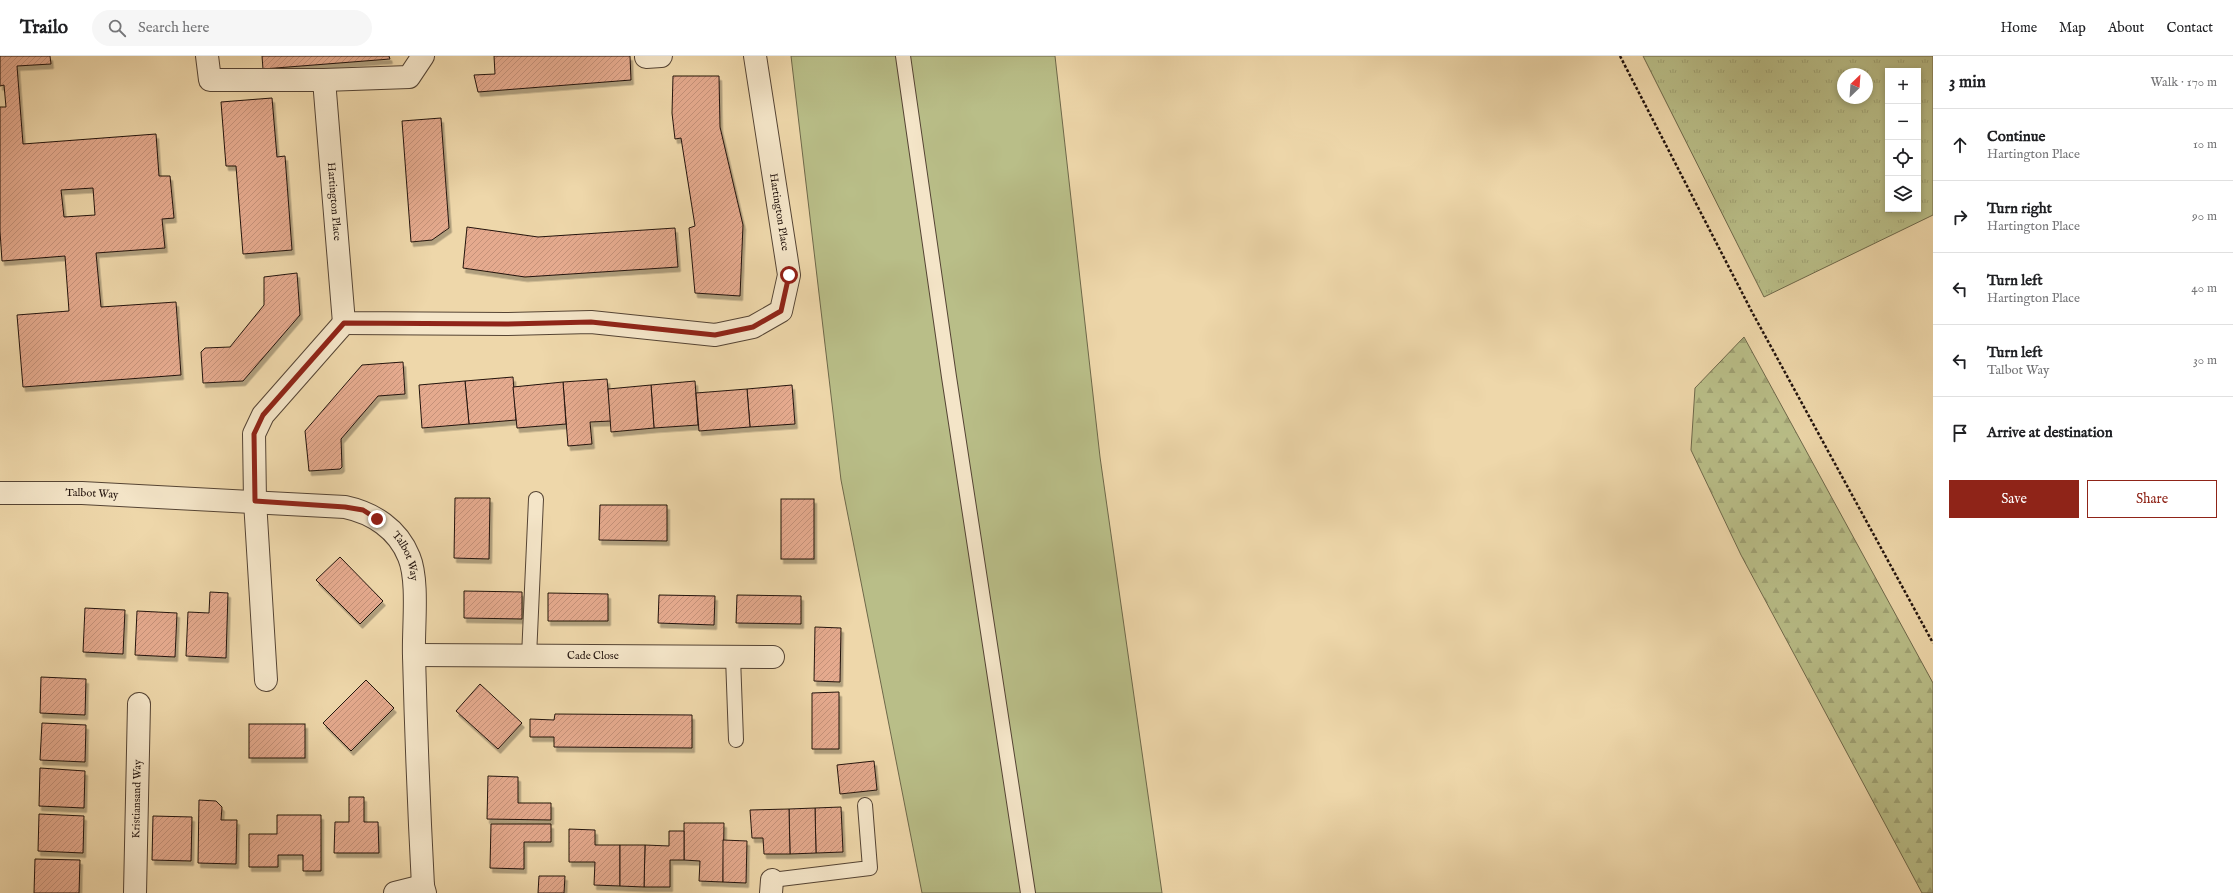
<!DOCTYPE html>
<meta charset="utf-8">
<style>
:root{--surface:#fff;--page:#f6f6f6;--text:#202124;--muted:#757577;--line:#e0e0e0;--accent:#8f2418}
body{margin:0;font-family:"IM FELL English",serif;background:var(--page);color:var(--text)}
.controls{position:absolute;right:12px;top:12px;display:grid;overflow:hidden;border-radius:0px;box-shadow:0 2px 6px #0003}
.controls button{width:36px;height:36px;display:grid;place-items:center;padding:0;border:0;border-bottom:1px solid var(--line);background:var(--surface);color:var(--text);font:20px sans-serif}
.compass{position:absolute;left:1837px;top:12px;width:36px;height:36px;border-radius:50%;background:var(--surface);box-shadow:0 2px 6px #0003;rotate:25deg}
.stop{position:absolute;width:12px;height:12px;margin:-9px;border:3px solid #8f2418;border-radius:50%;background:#fff}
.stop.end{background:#8f2418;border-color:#fff;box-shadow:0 1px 4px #0008}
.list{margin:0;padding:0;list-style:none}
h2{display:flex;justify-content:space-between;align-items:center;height:52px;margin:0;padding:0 16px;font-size:17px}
h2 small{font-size:13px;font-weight:400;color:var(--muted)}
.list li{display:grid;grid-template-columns:26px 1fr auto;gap:12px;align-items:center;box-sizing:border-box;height:72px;padding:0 16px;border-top:1px solid var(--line)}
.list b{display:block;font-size:15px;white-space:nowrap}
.list p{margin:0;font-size:13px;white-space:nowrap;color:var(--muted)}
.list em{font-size:13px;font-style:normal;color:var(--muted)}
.actions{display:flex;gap:8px;padding:12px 16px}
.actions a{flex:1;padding:9px 0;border:1px solid var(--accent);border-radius:0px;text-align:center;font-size:14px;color:var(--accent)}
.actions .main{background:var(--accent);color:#fff}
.icon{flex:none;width:22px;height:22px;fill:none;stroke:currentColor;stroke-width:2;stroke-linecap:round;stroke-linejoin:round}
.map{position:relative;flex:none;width:1933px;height:837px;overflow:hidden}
header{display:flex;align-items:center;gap:24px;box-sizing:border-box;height:56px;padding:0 20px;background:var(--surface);border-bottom:1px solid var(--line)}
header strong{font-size:19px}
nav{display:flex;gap:22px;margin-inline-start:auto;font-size:14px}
.search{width:280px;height:36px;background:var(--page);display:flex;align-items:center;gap:10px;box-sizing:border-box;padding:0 14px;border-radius:22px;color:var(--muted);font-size:15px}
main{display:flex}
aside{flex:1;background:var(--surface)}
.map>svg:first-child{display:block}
</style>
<header>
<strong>Trailo</strong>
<div class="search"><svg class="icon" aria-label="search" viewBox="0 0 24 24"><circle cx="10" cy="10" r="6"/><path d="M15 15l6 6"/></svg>Search here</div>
<nav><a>Home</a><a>Map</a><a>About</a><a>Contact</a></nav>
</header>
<main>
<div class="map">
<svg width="1933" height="837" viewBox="0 0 1933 837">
<defs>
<pattern id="grass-tufts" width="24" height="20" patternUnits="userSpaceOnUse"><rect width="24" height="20" fill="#b9be88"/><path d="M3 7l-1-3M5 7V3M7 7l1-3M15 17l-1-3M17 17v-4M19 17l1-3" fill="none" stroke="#9fa274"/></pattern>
<pattern id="forest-firs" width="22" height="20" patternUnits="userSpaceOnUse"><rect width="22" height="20" fill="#b9be88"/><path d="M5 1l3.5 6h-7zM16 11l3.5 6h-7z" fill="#9fa274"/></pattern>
<pattern id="building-hatch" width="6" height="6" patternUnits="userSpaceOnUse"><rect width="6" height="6" fill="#e5aa8e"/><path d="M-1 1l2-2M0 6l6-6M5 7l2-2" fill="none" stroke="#c49179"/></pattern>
<filter id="shadow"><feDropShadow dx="2.5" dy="4.5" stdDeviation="0" flood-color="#0004"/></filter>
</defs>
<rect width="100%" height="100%" fill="#eed7aa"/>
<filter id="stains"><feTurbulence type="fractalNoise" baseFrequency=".005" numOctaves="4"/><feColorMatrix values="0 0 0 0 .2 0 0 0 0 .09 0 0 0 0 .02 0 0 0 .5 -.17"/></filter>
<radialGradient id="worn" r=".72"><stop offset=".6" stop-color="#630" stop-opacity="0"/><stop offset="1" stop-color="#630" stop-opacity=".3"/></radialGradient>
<path fill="url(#grass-tufts)" stroke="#6e684a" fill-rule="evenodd" d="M1643 0H1933V159L1764 241ZM1888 15H1918V153H1888ZM1843 18H1867V42H1843Z"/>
<polygon fill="url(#forest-firs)" stroke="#6e684a" points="1744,281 1933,627 1933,837 1922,837 1741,499 1691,394 1695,332"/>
<polygon fill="#b9be88" stroke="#6e684a" points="791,0 1055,0 1100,401 1162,837 922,837 841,424"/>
<g fill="url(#building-hatch)" stroke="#22130d" fill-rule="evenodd" filter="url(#shadow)">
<path d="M0 0H50L51 8 17 10 23 88 156 78 159 120H170L174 162 162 163 165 192 96 197 101 251 176 246 181 319 23 331 17 259 69 255 65 200 2 205 0 175V51H6L4 29 0 30ZM93 132 95 159 64 161 61 134Z"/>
<polygon points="262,0 389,0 390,3 263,13"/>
<polygon points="494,0 630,0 631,24 478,36 474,19 495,18"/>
<polygon points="673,20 719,20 720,71 743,169 740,240 695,237 689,172 695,170 681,82 675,83 672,57"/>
<polygon points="272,42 277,101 285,100 292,194 243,198 236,110 226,110 221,46"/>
<polygon points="441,62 449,172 432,184 411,186 402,65"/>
<polygon points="467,171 538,181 675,172 678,211 525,221 463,212"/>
<polygon points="297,217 300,259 243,325 203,327 201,296 205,292 230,291 264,249 264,221"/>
<polygon points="403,306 405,338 378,340 341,383 342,411 340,413 309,415 305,375 362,309"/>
<polygon points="513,321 516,364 469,368 465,325"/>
<polygon points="607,323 611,365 590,366 592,388 568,390 563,326"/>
<polygon points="465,325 469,368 422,372 419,329"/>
<polygon points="695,325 698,369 654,372 651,329"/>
<polygon points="563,326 566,368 517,372 513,331"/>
<polygon points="651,329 654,372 611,376 608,333"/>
<polygon points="792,329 795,368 750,371 747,333"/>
<polygon points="747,333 750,371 699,375 696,337"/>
<polygon points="455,442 490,442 489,503 454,502"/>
<rect x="781" y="443" width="33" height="60"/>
<polygon points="600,449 667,449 667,485 599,484"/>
<polygon points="340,501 383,545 360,568 316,524"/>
<polygon points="464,535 522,536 522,563 464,562"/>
<polygon points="210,536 228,537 226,602 186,600 188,556 209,557"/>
<polygon points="548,537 608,538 608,565 548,565"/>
<polygon points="659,539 715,540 714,569 658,567"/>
<polygon points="737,539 801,540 801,568 736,567"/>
<polygon points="85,552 125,554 123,598 83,596"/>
<polygon points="137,555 177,557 175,601 135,599"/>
<polygon points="815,571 841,572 840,626 814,625"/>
<polygon points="41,621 86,623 85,659 40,657"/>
<polygon points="366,624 394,652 351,695 323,667"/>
<polygon points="480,628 522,667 498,693 456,655"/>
<polygon points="839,636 839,693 812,693 812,637"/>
<polygon points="555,658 692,659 692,692 554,691 554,681 530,681 530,663 554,664"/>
<polygon points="42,667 86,669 85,706 40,704"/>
<rect x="249" y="668" width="56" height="34"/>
<polygon points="874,705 877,734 840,738 837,709"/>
<polygon points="40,712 85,715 84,752 39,750"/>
<polygon points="488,720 518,721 518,747 551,747 551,764 487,763"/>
<polygon points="349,741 364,741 364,766 378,766 379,797 334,797 335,766 349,766"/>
<polygon points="199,744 216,745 222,751 221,764 237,764 236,808 198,807"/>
<polygon points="841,751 843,796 816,797 815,752"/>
<polygon points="815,752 816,797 790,798 789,753"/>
<polygon points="789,753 790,798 764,798 763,782 752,782 750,754"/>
<polygon points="39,758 84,760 83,797 38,795"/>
<polygon points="277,759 321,759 321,815 303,815 303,799 278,799 278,811 249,811 249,778 277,778"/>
<polygon points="153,760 192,761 191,805 152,804"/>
<polygon points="684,767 724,767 723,826 699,825 700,805 684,804"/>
<polygon points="491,768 551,768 551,786 524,786 524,813 490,812"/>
<polygon points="569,773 595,774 595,789 620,789 620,830 594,829 595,806 569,806"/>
<polygon points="669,775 684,775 684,804 670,804 670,831 644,831 645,789 669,790"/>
<polygon points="723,784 747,785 746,827 723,826"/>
<polygon points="620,789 645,789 644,831 620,830"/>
<polygon points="35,803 80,804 79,837 34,837"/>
<polygon points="539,820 565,820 564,837 538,837"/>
</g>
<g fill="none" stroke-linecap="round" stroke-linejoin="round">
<defs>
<g id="lane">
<polyline points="903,0 949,321 1028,837"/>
<polyline points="529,601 536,443"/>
<polyline points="733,601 736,684"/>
<polyline points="772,824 870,812 865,749"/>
</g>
<g id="street">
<polyline points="207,0 210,24 324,24 409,21 423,0"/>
<polyline points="646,1 661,0"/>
<path id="s1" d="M324 24 344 267 506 268 591 266 715 279 753 271 781 255 789 219 755 0"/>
<path id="s2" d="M0 437H82L345 451C373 457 398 473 409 501 419 525 413 572 414 600 416 677 419 754 423 830L425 837"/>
<path id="s3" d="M414 599 773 601"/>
<polyline points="266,624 255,445 254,378 263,359 344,267"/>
<path id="s4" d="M135 837 139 648"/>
<polyline points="395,837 423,830"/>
<polyline points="771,837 772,824"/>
</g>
</defs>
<use href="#lane" stroke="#554434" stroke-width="16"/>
<use href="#street" stroke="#554434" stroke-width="24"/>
<polyline stroke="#22130d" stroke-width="2.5" stroke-dasharray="3 2" stroke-linecap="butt" points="1620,0 1752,256 1933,587"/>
<use href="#lane" stroke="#f4e5c8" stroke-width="14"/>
<use href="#street" stroke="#f4e5c8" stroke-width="22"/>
</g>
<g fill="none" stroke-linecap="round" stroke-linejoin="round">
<polyline stroke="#8f2418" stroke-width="5" points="377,463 363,454 345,451 255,445 254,378 263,359 344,267 506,268 591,266 715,279 753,271 781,255 789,219"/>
</g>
<g text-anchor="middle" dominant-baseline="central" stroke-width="4" stroke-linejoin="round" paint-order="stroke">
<g font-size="11" fill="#22130d" stroke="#f4e5c8">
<text stroke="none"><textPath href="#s1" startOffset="122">Hartington Place</textPath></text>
<text transform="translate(779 156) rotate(81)">Hartington Place</text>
<text stroke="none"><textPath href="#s2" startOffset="92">Talbot Way</textPath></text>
<text stroke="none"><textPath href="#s2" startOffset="428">Talbot Way</textPath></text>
<text stroke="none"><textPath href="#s3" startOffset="179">Cade Close</textPath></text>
<text stroke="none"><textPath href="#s4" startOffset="94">Kristiansand Way</textPath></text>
</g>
</g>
<rect width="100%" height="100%" filter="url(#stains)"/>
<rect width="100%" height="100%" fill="url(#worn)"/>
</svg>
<div class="controls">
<button>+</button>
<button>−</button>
<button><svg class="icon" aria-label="locate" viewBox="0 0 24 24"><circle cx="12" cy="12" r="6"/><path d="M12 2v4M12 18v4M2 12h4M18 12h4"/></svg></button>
<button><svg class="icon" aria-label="layers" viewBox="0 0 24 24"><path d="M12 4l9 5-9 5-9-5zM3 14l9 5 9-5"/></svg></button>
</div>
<svg class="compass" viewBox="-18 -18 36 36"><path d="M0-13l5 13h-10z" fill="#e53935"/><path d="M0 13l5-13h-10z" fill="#757577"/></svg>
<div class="stop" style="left:789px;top:219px"></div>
<div class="stop end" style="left:377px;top:463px"></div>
</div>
<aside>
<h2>3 min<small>Walk · 170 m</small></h2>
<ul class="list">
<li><svg class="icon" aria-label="ahead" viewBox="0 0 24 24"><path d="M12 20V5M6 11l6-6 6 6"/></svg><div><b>Continue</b><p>Hartington Place</p></div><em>10 m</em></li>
<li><svg class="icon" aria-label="right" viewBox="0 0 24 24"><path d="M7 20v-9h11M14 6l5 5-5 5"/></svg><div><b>Turn right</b><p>Hartington Place</p></div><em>90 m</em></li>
<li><svg class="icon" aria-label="left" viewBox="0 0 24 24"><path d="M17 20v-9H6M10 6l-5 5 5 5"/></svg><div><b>Turn left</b><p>Hartington Place</p></div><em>40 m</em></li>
<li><svg class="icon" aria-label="left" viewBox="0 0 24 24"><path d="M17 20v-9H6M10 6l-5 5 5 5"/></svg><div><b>Turn left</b><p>Talbot Way</p></div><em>30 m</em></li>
<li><svg class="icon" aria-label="arrive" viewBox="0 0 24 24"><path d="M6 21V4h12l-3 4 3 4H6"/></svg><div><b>Arrive at destination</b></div></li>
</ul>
<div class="actions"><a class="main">Save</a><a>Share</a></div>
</aside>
</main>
